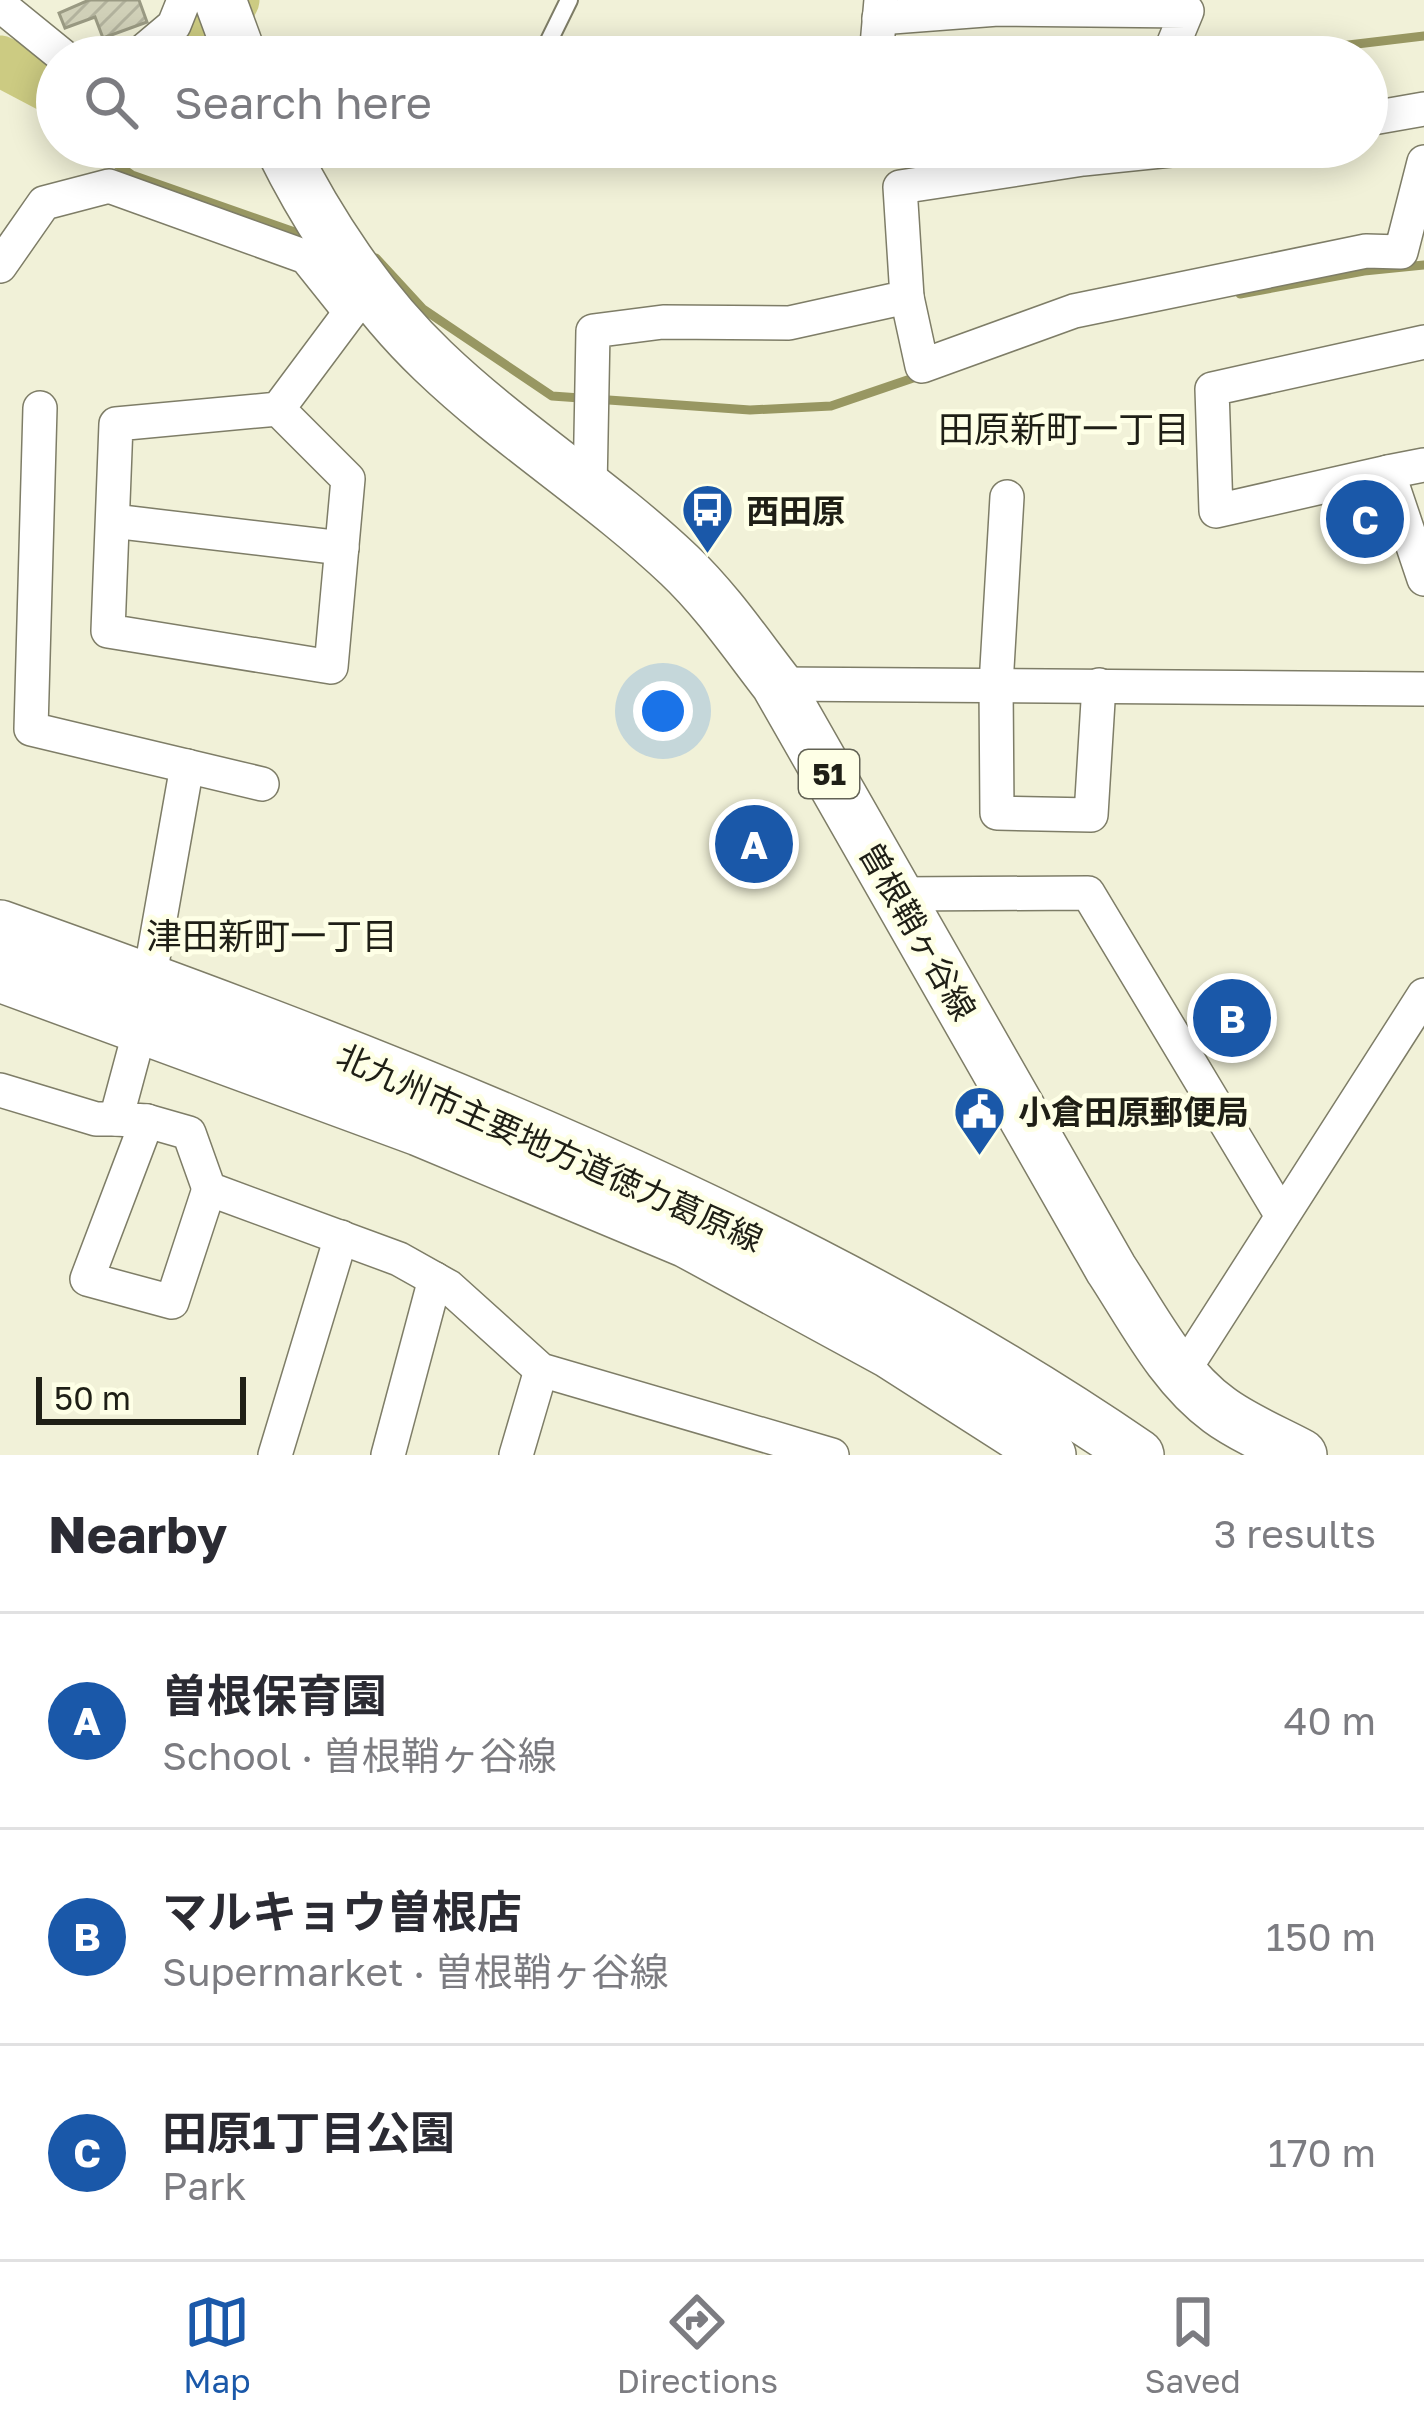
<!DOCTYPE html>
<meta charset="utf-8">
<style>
:root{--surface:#fff;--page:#f7f7f7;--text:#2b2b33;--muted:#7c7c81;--line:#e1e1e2;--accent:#1a58a9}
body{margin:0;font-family:"Golos Text","Noto Sans JP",sans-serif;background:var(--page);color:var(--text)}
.scale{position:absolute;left:36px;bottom:30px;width:210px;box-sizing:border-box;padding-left:12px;border:6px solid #1f1f16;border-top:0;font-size:33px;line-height:42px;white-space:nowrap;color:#1f1f16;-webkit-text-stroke:9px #feffe6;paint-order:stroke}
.you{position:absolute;left:663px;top:711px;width:42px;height:42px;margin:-30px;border:9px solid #fff;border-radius:50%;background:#1a73e8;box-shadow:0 0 0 18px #1a73e833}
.badge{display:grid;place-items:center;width:78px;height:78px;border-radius:50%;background:var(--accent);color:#fff;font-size:39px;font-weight:700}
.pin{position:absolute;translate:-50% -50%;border:6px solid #fff;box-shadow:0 3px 12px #0006}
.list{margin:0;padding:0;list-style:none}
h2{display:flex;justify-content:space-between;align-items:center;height:156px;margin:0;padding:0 48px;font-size:51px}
h2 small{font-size:39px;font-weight:400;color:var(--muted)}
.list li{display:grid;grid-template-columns:78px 1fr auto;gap:36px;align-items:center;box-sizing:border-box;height:216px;padding:0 48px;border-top:3px solid var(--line)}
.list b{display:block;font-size:45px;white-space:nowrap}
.list p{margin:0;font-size:39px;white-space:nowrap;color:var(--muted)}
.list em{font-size:39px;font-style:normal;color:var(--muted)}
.icon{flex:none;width:66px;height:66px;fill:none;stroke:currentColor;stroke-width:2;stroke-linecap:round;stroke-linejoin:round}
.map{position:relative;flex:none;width:1424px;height:1455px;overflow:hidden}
.search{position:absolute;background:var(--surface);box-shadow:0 6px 30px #0003;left:36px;right:36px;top:36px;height:132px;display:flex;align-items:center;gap:30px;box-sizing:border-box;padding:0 42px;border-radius:66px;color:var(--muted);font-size:45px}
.sheet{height:804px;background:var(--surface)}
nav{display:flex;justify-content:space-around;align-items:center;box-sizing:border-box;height:168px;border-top:3px solid var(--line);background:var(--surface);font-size:33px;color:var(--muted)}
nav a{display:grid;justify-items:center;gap:6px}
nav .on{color:var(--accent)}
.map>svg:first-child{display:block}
</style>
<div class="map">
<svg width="1424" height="1455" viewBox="0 0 1424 1455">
<defs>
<pattern id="building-hatch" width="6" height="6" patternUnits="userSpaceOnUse" patternTransform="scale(3)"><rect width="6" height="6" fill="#d0d0b8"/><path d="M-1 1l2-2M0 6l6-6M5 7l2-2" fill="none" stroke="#b2b29d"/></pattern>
</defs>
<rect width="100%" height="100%" fill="#f1f1d8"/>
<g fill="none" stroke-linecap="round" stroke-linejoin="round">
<g stroke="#989762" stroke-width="9">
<polyline points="1248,57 1424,36"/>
<polyline points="92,147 132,175 306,236"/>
<polyline points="376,258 423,309 552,396 750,410 831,406 922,375"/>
<polyline points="1240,294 1364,271 1424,265"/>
</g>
<g stroke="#cccb82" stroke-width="51">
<polyline points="195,57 208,47 234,0"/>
<polyline points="0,61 57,91"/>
</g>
</g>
<polygon fill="url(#building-hatch)" stroke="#9a9a83" stroke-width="3" points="89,0 139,0 147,22 103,38 95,17 65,28 59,13"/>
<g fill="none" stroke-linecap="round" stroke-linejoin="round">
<defs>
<polyline id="lane" points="541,57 569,0"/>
<g id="street">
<polyline points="0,5 64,57"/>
<polyline points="879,18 998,9 1187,11 1168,57"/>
<polyline points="136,57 174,25 184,0"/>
<polyline points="876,57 881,0"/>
<polyline points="1367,119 1424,109"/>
<polyline points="570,147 618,147"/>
<polyline points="0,266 44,203 109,186 306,257 350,312"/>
<polyline points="907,297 922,366 1074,311 1366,251 1401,252 1424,162"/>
<polyline points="1424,342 1212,389 1216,511 1388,472 1424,579"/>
<polyline points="40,408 31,729 262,784"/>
<polyline points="278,409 348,479 331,667 108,631 116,424 278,409 369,287"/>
<polyline points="1388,472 1424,465"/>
<polyline points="590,489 593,331 663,322 789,323 907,297 900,187 1083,159 1200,147"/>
<polyline points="1007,497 996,685 997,813 1091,815 1099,685"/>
<polyline points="113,521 342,548"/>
<polyline points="777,684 1424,689"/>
<polyline points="187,766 141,1026 116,1119 147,1121 189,1133 209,1189 399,1259 449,1287 541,1370 832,1455"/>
<polyline points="897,894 1088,893 1282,1216"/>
<polyline points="0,1090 96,1119 116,1119"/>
<polyline points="147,1121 87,1279 172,1302 209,1189"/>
<polyline points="1182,1373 1424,995"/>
<polyline points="275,1455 341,1237"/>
<polyline points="388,1455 435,1279"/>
<polyline points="516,1455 541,1370"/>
</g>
<g id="primary">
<polyline points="220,0 241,57"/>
<path d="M281 147C319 224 371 302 433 361 510 435 602 492 679 565 716 600 746 644 777 684L1111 1269C1142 1316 1172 1376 1219 1410 1243 1428 1275 1441 1301 1455"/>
<path d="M0 926C385 1063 800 1223 1138 1455"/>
<polyline points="0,976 419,1130 687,1242 889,1352 1050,1455"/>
</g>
</defs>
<use href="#lane" stroke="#7e7d67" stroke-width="20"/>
<use href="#street" stroke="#7e7d67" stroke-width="36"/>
<use href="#primary" stroke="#7e7d67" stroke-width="54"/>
<use href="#lane" stroke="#fff" stroke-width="16"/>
<use href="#street" stroke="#fff" stroke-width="33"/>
<use href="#primary" stroke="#fff" stroke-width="51"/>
</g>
<defs>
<symbol id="bus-pin" viewBox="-11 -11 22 30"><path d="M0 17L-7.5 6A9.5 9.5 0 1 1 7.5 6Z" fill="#1a58a9" stroke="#feffe6"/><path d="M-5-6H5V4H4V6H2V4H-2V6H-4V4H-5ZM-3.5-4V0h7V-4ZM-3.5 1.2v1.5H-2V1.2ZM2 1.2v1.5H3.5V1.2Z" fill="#fff"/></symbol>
<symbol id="civic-pin" viewBox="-11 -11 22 30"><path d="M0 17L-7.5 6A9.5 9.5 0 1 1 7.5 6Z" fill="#1a58a9" stroke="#feffe6"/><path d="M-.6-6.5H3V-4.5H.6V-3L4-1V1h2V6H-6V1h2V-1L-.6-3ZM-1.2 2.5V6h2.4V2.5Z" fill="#fff"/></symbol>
</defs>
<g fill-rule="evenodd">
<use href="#bus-pin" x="678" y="480" width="59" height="81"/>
<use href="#civic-pin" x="950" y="1082" width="59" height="81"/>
</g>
<g text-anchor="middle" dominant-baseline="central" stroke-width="10" stroke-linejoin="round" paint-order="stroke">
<rect fill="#feffe6" stroke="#626254" stroke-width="3" x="799" y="750" width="60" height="48" rx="9"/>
<g font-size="30" font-weight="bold" fill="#1f1f16">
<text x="829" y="774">51</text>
</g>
<g font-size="33" font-weight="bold" fill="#1f1f16" stroke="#feffe6" text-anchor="start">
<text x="746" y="510">西田原</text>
<text x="1018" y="1111">小倉田原郵便局</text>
</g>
<g font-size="33" fill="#1f1f16" stroke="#feffe6">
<text transform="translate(918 931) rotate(60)">曽根鞘ヶ谷線</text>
<text transform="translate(550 1147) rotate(24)">北九州市主要地方道徳力葛原線</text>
</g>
<g font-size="36" fill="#1f1f16" stroke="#feffe6">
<text x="1064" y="428">田原新町一丁目</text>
<text x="272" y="935">津田新町一丁目</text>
</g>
</g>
</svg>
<div class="scale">50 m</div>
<div class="you"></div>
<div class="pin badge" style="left:754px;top:844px">A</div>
<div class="pin badge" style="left:1232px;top:1018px">B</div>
<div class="pin badge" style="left:1365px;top:519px">C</div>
<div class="search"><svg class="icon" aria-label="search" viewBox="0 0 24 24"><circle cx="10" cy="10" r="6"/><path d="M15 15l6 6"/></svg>Search here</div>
</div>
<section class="sheet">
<h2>Nearby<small>3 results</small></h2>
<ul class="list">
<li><span class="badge">A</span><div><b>曽根保育園</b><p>School · 曽根鞘ヶ谷線</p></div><em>40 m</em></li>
<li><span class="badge">B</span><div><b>マルキョウ曽根店</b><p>Supermarket · 曽根鞘ヶ谷線</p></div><em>150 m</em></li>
<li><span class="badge">C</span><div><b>田原1丁目公園</b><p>Park</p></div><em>170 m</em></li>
</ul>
</section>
<nav>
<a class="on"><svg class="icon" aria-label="map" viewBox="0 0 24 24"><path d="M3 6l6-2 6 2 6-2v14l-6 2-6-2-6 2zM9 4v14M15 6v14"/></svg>Map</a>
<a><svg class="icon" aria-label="directions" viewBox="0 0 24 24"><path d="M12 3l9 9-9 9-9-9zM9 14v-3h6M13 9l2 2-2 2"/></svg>Directions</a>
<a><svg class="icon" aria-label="saved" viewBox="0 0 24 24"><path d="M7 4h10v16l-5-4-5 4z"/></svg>Saved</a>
</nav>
